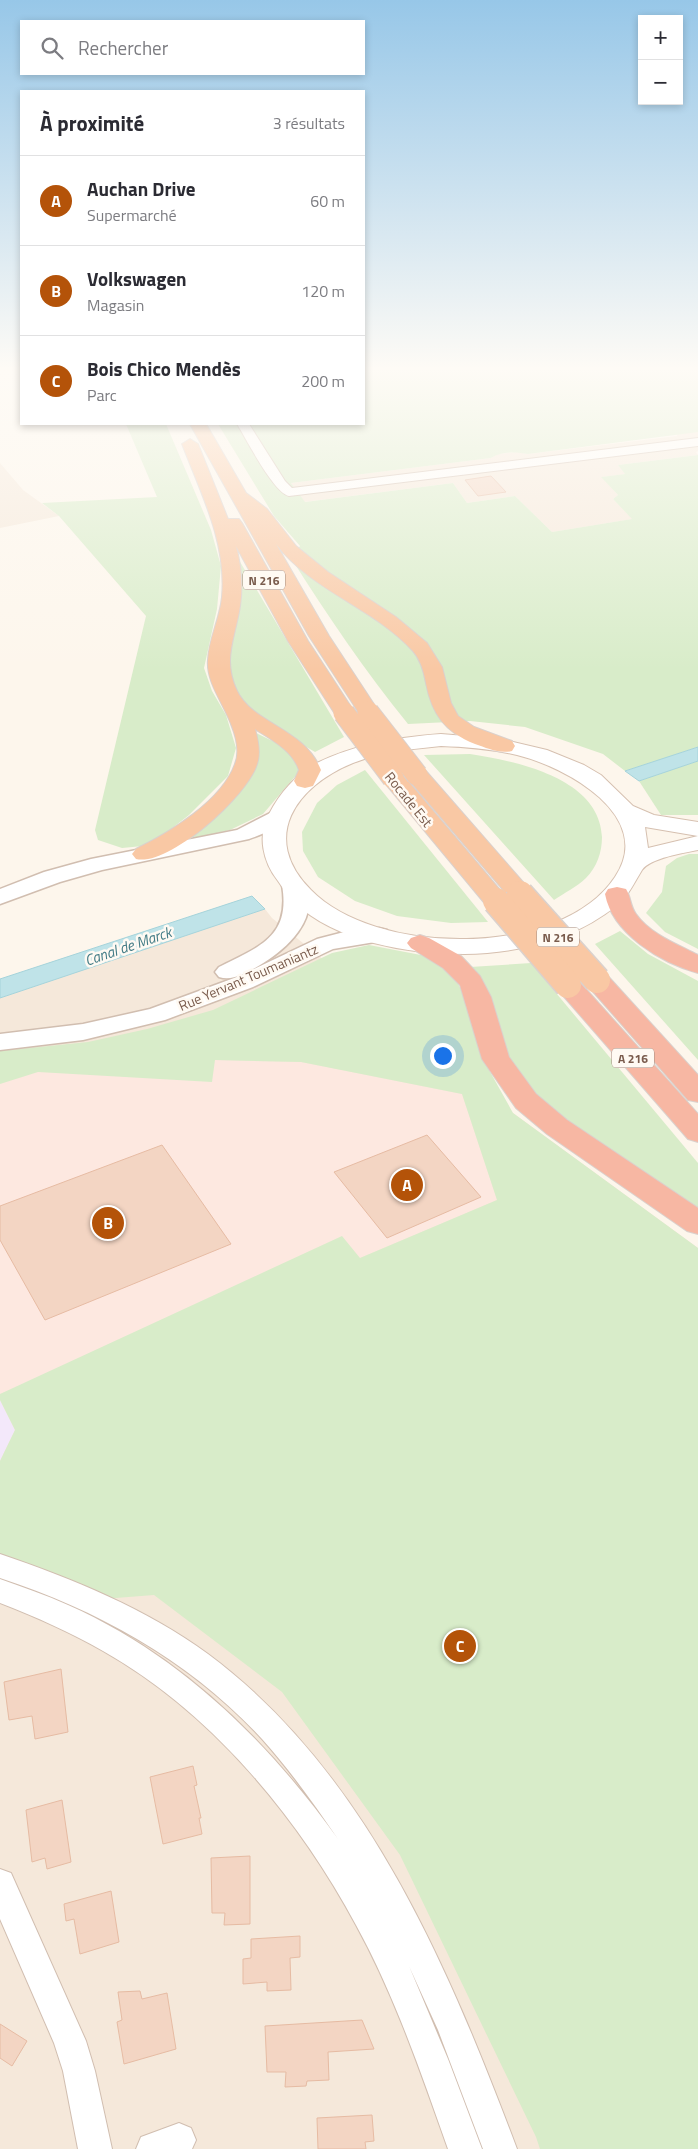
<!DOCTYPE html>
<html lang="fr">
<meta charset="utf-8">
<style>
:root{--surface:#fff;--page:#f7f7f7;--text:#2b2b33;--muted:#7c7c81;--line:#e1e1e2;--accent:#b45309}
body{margin:0;font-family:"Titillium Web",sans-serif;background:var(--page);color:var(--text)}
.controls{position:absolute;right:15px;top:15px;display:grid;overflow:hidden;border-radius:0px;box-shadow:0 2px 8px #0003}
.controls button{width:45px;height:45px;display:grid;place-items:center;padding:0;border:0;border-bottom:1px solid var(--line);background:var(--surface);color:var(--text);font:25px sans-serif}
.you{position:absolute;left:442px;top:1055px;width:18px;height:18px;margin:-12px;border:4px solid #fff;border-radius:50%;background:#1a73e8;box-shadow:0 0 0 8px #1a73e833}
.badge{display:grid;place-items:center;width:32px;height:32px;border-radius:50%;background:var(--accent);color:#fff;font-size:16px;font-weight:700}
.pin{position:absolute;translate:-50% -50%;border:2px solid #fff;box-shadow:0 1px 5px #0006}
.list{margin:0;padding:0;list-style:none}
h2{display:flex;justify-content:space-between;align-items:center;height:65px;margin:0;padding:0 20px;font-size:21px}
h2 small{font-size:16px;font-weight:400;color:var(--muted)}
.list li{display:grid;grid-template-columns:32px 1fr auto;gap:15px;align-items:center;box-sizing:border-box;height:90px;padding:0 20px;border-top:1px solid var(--line)}
.list b{display:block;font-size:19px;white-space:nowrap}
.list p{margin:0;font-size:16px;white-space:nowrap;color:var(--muted)}
.list em{font-size:16px;font-style:normal;color:var(--muted)}
.icon{flex:none;width:28px;height:28px;fill:none;stroke:currentColor;stroke-width:2;stroke-linecap:round;stroke-linejoin:round}
.map{position:relative;flex:none;width:698px;height:2149px;overflow:hidden}
.search{position:absolute;background:var(--surface);box-shadow:0 2px 8px #0003;left:20px;top:20px;width:345px;height:55px;display:flex;align-items:center;gap:12px;box-sizing:border-box;padding:0 18px;border-radius:0px;color:var(--muted);font-size:19px}
.panel{position:absolute;background:var(--surface);box-shadow:0 2px 8px #0003;left:20px;top:90px;width:345px;height:335px;border-radius:0px}
.map>svg:first-child{display:block}
</style>
<div class="map">
<svg width="698" height="2149" viewBox="0 0 698 2149">
<rect width="100%" height="100%" fill="#fdf6ec"/>
<g fill="#f5e8da">
<polygon points="695,431 698,432 698,451 696,452 698,455 618,465 626,474 602,477 618,495 613,499 633,519 552,532 515,496 467,503 453,483 304,502 291,483 491,458 497,454 517,452 528,454 677,436 677,433"/>
<polygon points="0,463 23,490 59,516 0,528"/>
<polygon points="265,909 272,918 513,1113 698,1248 698,2149 0,2149 0,998"/>
</g>
<polygon fill="#fde8e0" points="0,1055 301,1062 462,1094 497,1200 360,1258 0,1394"/>
<polygon fill="#f3e8fa" points="0,1400 15,1430 0,1461"/>
<g fill="#d8ecc9">
<path d="M364 370H698V432L528 454C516 452 502 451 491 458L291 483 305 502 453 483 467 503 515 496 552 532 632 519 613 499 618 495 601 477 625 474 618 465 698 455V747L625 771 603 754 525 727 470 721 408 724C365 671 327 615 291 558L300 546 274 516 218 424H364Z"/>
<polygon points="126,424 166,424 211,530 221,566 217,609 204,668 212,691 226,715 236,748 228,776 189,815 158,839 143,846 122,848 98,840 95,830 146,616 59,516 42,503 157,497"/>
<polygon points="236,555 344,737 315,752 252,715 224,673"/>
<polygon points="250,730 291,750 299,759 298,773 263,814 230,830 190,839 250,777"/>
<path d="M470 754C516 761 600 778 602 837 602 852 597 867 586 878 577 887 564 893 554 900L424 755Z"/>
<polygon points="698,761 698,815 661,815 639,781"/>
<polygon points="365,770 488,922 451,923 397,916 355,901 318,877 303,851 302,832 317,803 337,785"/>
<polygon points="689,854 698,854 698,949 665,932 646,913 662,892 666,866 677,858"/>
<polygon points="620,931 648,954 698,981 698,1060 595,944"/>
<polygon points="369,945 426,956 455,977 468,1005 484,1061 513,1113 698,1248 698,2149 540,2149 536,2137 400,1855 282,1692 154,1595 90,1600 0,1567 0,1461 15,1430 0,1400 0,1394 342,1236 360,1258 497,1200 462,1094 301,1062 215,1060 212,1082 38,1072 0,1084 0,1051 88,1042 147,1029 213,1010 332,953"/>
<polygon points="531,963 698,1163 698,1214 529,1092 509,1066 470,967"/>
</g>
<g fill="#bfe3e8" stroke="#a5d3da">
<polygon points="698,747 698,761 639,781 625,771"/>
<polygon points="252,896 265,909 0,998 0,979"/>
</g>
<g fill="#f3d5c3" stroke="#e6bba3">
<polygon points="491,476 506,492 478,496 465,480"/>
<polygon points="427,1135 481,1197 387,1238 334,1172"/>
<polygon points="162,1145 231,1244 45,1320 0,1240 0,1206"/>
<polygon points="61,1669 68,1732 35,1739 32,1716 9,1720 4,1682"/>
<polygon points="193,1766 197,1785 194,1786 201,1818 199,1818 202,1834 163,1844 150,1777"/>
<polygon points="62,1800 71,1862 47,1869 45,1858 32,1862 26,1810"/>
<polygon points="250,1856 250,1924 224,1925 225,1913 212,1913 211,1858"/>
<polygon points="111,1891 119,1942 80,1954 74,1919 66,1921 64,1904"/>
<polygon points="300,1936 300,1957 290,1958 291,1990 267,1991 267,1982 243,1984 243,1959 251,1958 251,1939"/>
<polygon points="140,1991 142,1999 167,1993 176,2049 124,2064 117,2022 122,2020 118,1992"/>
<polygon points="362,2020 374,2049 328,2052 329,2080 307,2081 306,2086 285,2087 286,2072 267,2072 265,2026"/>
<polygon points="0,2024 27,2041 12,2066 0,2058"/>
<polygon points="372,2115 374,2141 365,2142 366,2149 318,2149 317,2118"/>
</g>
<g fill="none" stroke-linecap="round" stroke-linejoin="round">
<defs>
<g id="minor">
<path d="M237 424H249L285 481 292 488 698 438V446L289 496C273 492 247 440 237 424Z"/>
<path d="M0 1554C73 1579 145 1608 208 1654 368 1773 449 1969 517 2149H483L438 2030 409 1966 448 2059 482 2149H448C421 2073 395 1996 356 1925 298 1817 211 1712 103 1651 70 1632 36 1617 0 1603V1579C22 1587 46 1595 68 1605 179 1654 268 1741 338 1839 314 1804 290 1770 262 1739 190 1661 100 1611 0 1578Z"/>
<polygon points="0,1869 11,1873 86,2041 95,2071 112,2149 78,2149 63,2071 54,2043 0,1919"/>
<polygon points="179,2123 191,2128 196,2140 192,2149 136,2149 141,2137"/>
</g>
<g id="tertiary">
<path d="M278 809 285 811 288 815C280 828 263 834 249 839L102 870 60 882 0 904V889L44 872 91 859 237 830Z"/>
<path d="M293 878 301 880C326 917 284 952 255 968 243 974 232 981 219 977L215 972 219 967C259 947 291 937 282 885L285 880Z"/>
<polygon points="379,928 387,930 390,935 387,940 333,949 253,987 165,1020 83,1040 0,1050 0,1034 83,1024 150,1009 237,977 317,939 348,931"/>
</g>
<path id="secondary" d="M441 734 501 739 547 750 584 765 601 775 633 806 654 815 698 822V836L645 827 648 848 698 836V850C684 853 650 858 642 870 634 883 628 897 616 906 572 941 518 953 464 954 408 954 336 942 294 902 288 896 283 888 278 881 263 862 257 836 269 814 280 793 295 775 317 763 355 744 399 737 441 734ZM441 746C467 747 492 749 517 755 566 767 656 816 615 877 561 959 375 956 311 890 259 838 296 786 353 763 381 752 411 749 441 746Z"/>
<g id="trunk">
<path d="M190 424H206L246 493 267 509 296 546 328 572 396 617 427 643 442 667 451 703 458 716 474 727 512 741 515 746 512 751C499 754 487 748 475 744 445 732 432 714 426 683 424 672 421 660 413 651 374 608 312 591 276 544L329 636 379 712 375 716 368 718 361 716 309 636Z"/>
<path d="M190 439 198 444 228 519H239L242 523 308 641 355 713 351 717 344 719 337 717 288 641 236 546C241 565 243 586 240 606 235 639 222 659 237 691 253 724 304 728 321 770L313 786 305 788 297 786 294 781 299 770C292 750 272 740 255 729 258 740 261 753 257 764 248 795 169 867 136 859L132 854 136 849C169 833 222 801 235 764 240 752 236 736 231 724 224 704 206 682 208 660 209 639 220 618 222 597 227 543 201 493 182 444Z"/>
<polygon points="417,768 425,770 529,889 532,894 529,899 520,901 511,899 409,780 406,775 409,770"/>
<polygon points="393,771 401,773 505,896 508,901 505,906 496,908 487,906 385,783 382,778 385,773"/>
</g>
<g id="motorway">
<path d="M617 887 626 889C631 897 630 906 636 914 650 934 677 944 698 955V973C661 963 612 933 605 894L608 889Z"/>
<polygon points="420,935 429,938 461,956 480,976 491,997 509,1057 536,1094 567,1120 698,1208 698,1234 687,1231 547,1134 516,1108 482,1059 460,985 443,968 411,948 407,943 411,938"/>
<polygon points="597,972 606,974 698,1075 698,1102 688,1100 588,986 584,980 588,974"/>
<polygon points="568,977 577,979 698,1114 698,1142 688,1139 559,991 555,985 559,979"/>
</g>
</defs>
<use href="#minor" stroke="#d1beb0" stroke-width="2"/>
<use href="#tertiary" stroke="#d1beb0" stroke-width="3"/>
<use href="#secondary" stroke="#d6c0b0" stroke-width="2"/>
<use href="#trunk" stroke="#dad1cd" stroke-width="2"/>
<use href="#motorway" stroke="#dad1cd" stroke-width="2"/>
<use href="#minor" fill="#fff" fill-rule="evenodd"/>
<use href="#tertiary" fill="#fff" fill-rule="evenodd"/>
<use href="#secondary" fill="#fff" fill-rule="evenodd"/>
<use href="#trunk" fill="#f9c8a4" fill-rule="evenodd"/>
<use href="#motorway" fill="#f7b7a3" fill-rule="evenodd"/>
<defs>
<g id="trunk-bridge-far1">
<polyline points="368,712 417,775"/>
<polyline points="344,713 393,778"/>
</g>
<g id="trunk-bridge">
<polyline points="520,894 597,980"/>
<polyline points="496,901 568,985"/>
</g>
</defs>
<use href="#trunk-bridge-far1" stroke="#dad1cd" stroke-width="23" stroke-linecap="butt"/>
<use href="#trunk-bridge" stroke="#dad1cd" stroke-width="29" stroke-linecap="butt"/>
<use href="#trunk-bridge-far1" stroke="#f9c8a4" stroke-width="21"/>
<use href="#trunk-bridge" stroke="#f9c8a4" stroke-width="26"/>
</g>
<linearGradient id="sky" x2="0" y2="1"><stop stop-color="#97c7e8"/><stop offset="0.55" stop-color="#fefbf6"/><stop offset="1" stop-color="#fefbf6" stop-opacity="0"/></linearGradient>
<rect width="698" height="670" fill="url(#sky)"/>
<g text-anchor="middle" dominant-baseline="central" stroke-width="5" stroke-linejoin="round" paint-order="stroke">
<g fill="#fffaf3" stroke="#a28b7f" stroke-width="1">
<rect x="243" y="570.5" width="42" height="19" rx="4"/>
<rect x="537" y="927.5" width="42" height="19" rx="4"/>
<rect x="612" y="1048.5" width="42" height="19" rx="4"/>
</g>
<g font-size="12" font-weight="bold" fill="#7a5c4d">
<text x="264" y="580">N 216</text>
<text x="558" y="937">N 216</text>
<text x="633" y="1058">A 216</text>
</g>
<g font-size="14" fill="#7a5c4d" stroke="#fffaf3">
<text transform="translate(409 799) rotate(51)">Rocade Est</text>
<text transform="translate(248 977) rotate(-23)">Rue Yervant Toumaniantz</text>
</g>
<g font-size="15" font-style="italic" fill="#437c86" stroke="#fffaf3">
<text transform="translate(128 946) rotate(-19)">Canal de Marck</text>
</g>
</g>
</svg>
<div class="controls">
<button>+</button>
<button>−</button>
</div>
<div class="you"></div>
<div class="pin badge" style="left:407px;top:1185px">A</div>
<div class="pin badge" style="left:108px;top:1223px">B</div>
<div class="pin badge" style="left:460px;top:1646px">C</div>
<div class="search"><svg class="icon" aria-label="search" viewBox="0 0 24 24"><circle cx="10" cy="10" r="6"/><path d="M15 15l6 6"/></svg>Rechercher</div>
<section class="panel">
<h2>À proximité<small>3 résultats</small></h2>
<ul class="list">
<li><span class="badge">A</span><div><b>Auchan Drive</b><p>Supermarché</p></div><em>60 m</em></li>
<li><span class="badge">B</span><div><b>Volkswagen</b><p>Magasin</p></div><em>120 m</em></li>
<li><span class="badge">C</span><div><b>Bois Chico Mendès</b><p>Parc</p></div><em>200 m</em></li>
</ul>
</section>
</div>
